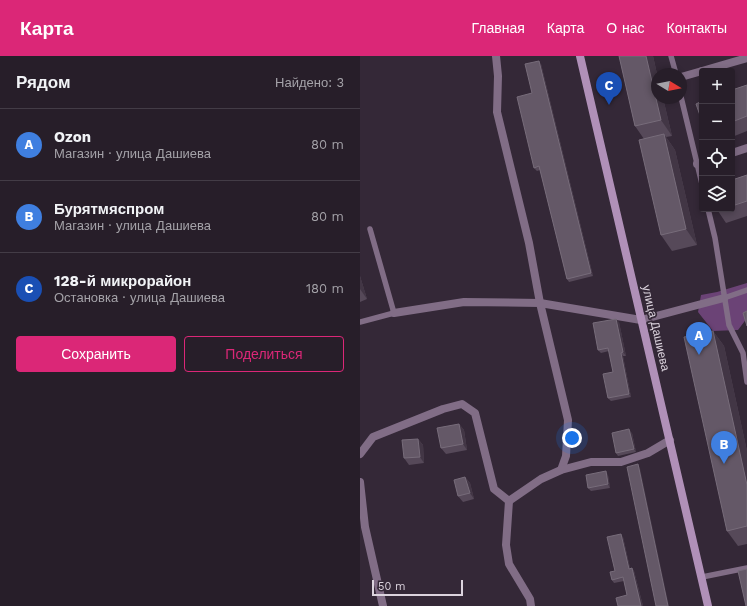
<!DOCTYPE html>
<html lang="ru">
<meta charset="utf-8">
<style>
:root{--surface:#271e29;--page:#332b35;--text:#f1f3f6;--muted:#a4a2a8;--line:#433c46;--accent:#db2777}
body{margin:0;font-family:"Work Sans",sans-serif;background:var(--page);color:var(--text)}
.controls{position:absolute;right:12px;top:12px;display:grid;overflow:hidden;border-radius:4px;box-shadow:0 2px 6px #0003}
.controls button{width:36px;height:36px;display:grid;place-items:center;padding:0;border:0;border-bottom:1px solid var(--line);background:var(--surface);color:var(--text);font:20px sans-serif}
.compass{position:absolute;left:291px;top:12px;width:36px;height:36px;border-radius:50%;background:var(--surface);box-shadow:0 2px 6px #0003;rotate:100deg}
.scale{position:absolute;left:12px;bottom:10px;width:91px;box-sizing:border-box;padding-left:4px;border:2px solid #dcd4de;border-top:0;font-size:11px;line-height:14px;white-space:nowrap;color:#dcd4de;-webkit-text-stroke:3px #342837;paint-order:stroke}
.you{position:absolute;left:212px;top:382px;width:14px;height:14px;margin:-10px;border:3px solid #fff;border-radius:50%;background:#1a73e8;box-shadow:0 0 0 6px #1a73e833}
.badge{display:grid;place-items:center;width:26px;height:26px;border-radius:50%;background:var(--accent);color:#fff;font-size:13px;font-weight:700}
.pin{position:absolute;translate:-50% -33px;filter:drop-shadow(0 1px 2px #0008)}
.pin::after{content:'';position:absolute;top:21px;width:14px;height:12px;background:inherit;clip-path:polygon(0 0,100% 0,50% 100%)}
.list{margin:0;padding:0;list-style:none}
h2{display:flex;justify-content:space-between;align-items:center;height:52px;margin:0;padding:0 16px;font-size:17px}
h2 small{font-size:13px;font-weight:400;color:var(--muted)}
.list li{display:grid;grid-template-columns:26px 1fr auto;gap:12px;align-items:center;box-sizing:border-box;height:72px;padding:0 16px;border-top:1px solid var(--line)}
.list b{display:block;font-size:15px;white-space:nowrap}
.list p{margin:0;font-size:13px;white-space:nowrap;color:var(--muted)}
.list em{font-size:13px;font-style:normal;color:var(--muted)}
.actions{display:flex;gap:8px;padding:12px 16px}
.actions a{flex:1;padding:9px 0;border:1px solid var(--accent);border-radius:4px;text-align:center;font-size:14px;color:var(--accent)}
.actions .main{background:var(--accent);color:#fff}
.icon{flex:none;width:22px;height:22px;fill:none;stroke:currentColor;stroke-width:2;stroke-linecap:round;stroke-linejoin:round}
.map{position:relative;flex:none;width:387px;height:550px;overflow:hidden}
header{display:flex;align-items:center;gap:24px;box-sizing:border-box;height:56px;padding:0 20px;background:var(--accent);color:#fff}
header strong{font-size:19px}
nav{display:flex;gap:22px;margin-inline-start:auto;font-size:14px}
main{display:flex}
aside{flex:1;background:var(--surface)}
.map>svg:first-child{display:block}
</style>
<header>
<strong>Карта</strong>
<nav><a>Главная</a><a>Карта</a><a>О нас</a><a>Контакты</a></nav>
</header>
<main>
<aside>
<h2>Рядом<small>Найдено: 3</small></h2>
<ul class="list">
<li><span class="badge" style="background:#3f7fe0">A</span><div><b>Ozon</b><p>Магазин · улица Дашиева</p></div><em>80 m</em></li>
<li><span class="badge" style="background:#3f7fe0">B</span><div><b>Бурятмяспром</b><p>Магазин · улица Дашиева</p></div><em>80 m</em></li>
<li><span class="badge" style="background:#1a4fb4">C</span><div><b>128-й микрорайон</b><p>Остановка · улица Дашиева</p></div><em>180 m</em></li>
</ul>
<div class="actions"><a class="main">Сохранить</a><a>Поделиться</a></div>
</aside>
<div class="map">
<svg width="387" height="550" viewBox="0 0 387 550">
<rect width="100%" height="100%" fill="#342837"/>
<polygon fill="#6b4376" points="387,227 387,262 378,274 353,275 338,256 341,239 357,236"/>
<g fill="none" stroke-linecap="round" stroke-linejoin="round">
<g stroke="#816d86" stroke-width="5.5">
<polyline points="311,0 316,18"/>
<polyline points="321,41 342,128"/>
<polyline points="348,153 355,182 369,269 383,297 387,326"/>
<polyline points="364,242 387,234"/>
<polyline points="0,266 34,257 10,173"/>
<polyline points="342,521 387,512"/>
</g>
<g stroke="#816d86" stroke-width="8">
<polyline points="136,0 138,20 137,56 169,187 180,247 208,364 206,400 201,414"/>
<polyline points="342,15 387,2"/>
<polyline points="321,21 342,15"/>
<polyline points="372,97 387,92"/>
<polyline points="337,108 342,107"/>
<polyline points="34,257 104,246 180,247 281,264 364,242"/>
<polyline points="0,398 13,381 83,353 102,348 115,357 134,433 149,445 181,423 201,414 231,406 261,406 288,397 310,384"/>
<polyline points="0,426 5,471 23,550"/>
<polyline points="149,445 146,489 149,508 170,543 171,550"/>
</g>
<polyline stroke="#b090b8" stroke-width="8" points="220,0 348,550"/>
</g>
<g fill="#564959">
<polygon points="259,0 293,0 297,18 297,42 303,42 312,80 306,81 315,94 337,189 312,195 301,179 284,83 275,70"/>
<polygon points="181,8 233,220 209,226 207,223 180,114 177,115 174,112"/>
<polygon points="387,29 387,75 372,81 372,34"/>
<polygon points="387,119 387,160 366,167 358,155 357,153 372,153 372,124"/>
<polygon points="0,220 7,243 0,246"/>
<polygon points="259,266 266,300 263,300 271,341 251,345 248,342 253,316 249,295 241,297 238,294"/>
<polygon points="353,275 364,290 387,395 387,488 378,490 367,475"/>
<polygon points="99,368 104,374 107,394 86,398 81,392"/>
<polygon points="272,377 276,396 258,400 256,397"/>
<polygon points="58,383 63,389 64,407 49,409 44,402"/>
<polygon points="248,419 250,432 231,435 228,432"/>
<polygon points="105,421 110,427 114,443 103,446 98,440"/>
<polygon points="263,481 270,512 272,512 274,515 283,550 258,550 267,539 264,525 254,527 252,524 255,515"/>
</g>
<g fill="#423645">
<polygon points="286,0 293,0 297,18 297,42 303,42 312,80 301,64"/>
<polygon points="179,5 181,8 233,220 231,217"/>
<polygon points="304,78 315,94 337,189 326,173"/>
<polygon points="0,220 7,243 0,233"/>
<polygon points="256,263 259,266 266,300 263,296"/>
<polygon points="353,275 364,290 387,395 387,429"/>
<polygon points="261,297 263,300 271,341 269,338"/>
<polygon points="99,368 104,374 107,394 103,388"/>
<polygon points="269,373 272,377 276,396 274,393"/>
<polygon points="58,383 63,389 64,407 60,401"/>
<polygon points="278,408 280,412 309,550 308,550"/>
<polygon points="246,415 248,419 250,432 248,428"/>
<polygon points="105,421 110,427 114,443 110,437"/>
<polygon points="261,478 263,481 271,516 269,513"/>
<polygon points="272,512 274,515 283,550 281,550"/>
</g>
<g fill="#645867" stroke="#776c7a">
<polygon points="259,0 286,0 301,64 275,70"/>
<polygon points="179,5 231,217 207,223 179,110 174,112 157,41 172,37 165,8"/>
<polygon points="387,29 387,60 372,66 372,34"/>
<polygon points="342,45 342,65 336,48"/>
<polygon points="304,78 326,173 301,179 279,84"/>
<polygon points="387,119 387,145 372,150 372,124"/>
<polygon points="357,153 364,153 358,155"/>
<polygon points="387,255 387,270 383,257"/>
<polygon points="256,263 263,296 261,297 269,338 248,342 243,318 253,316 248,292 238,294 233,267"/>
<polygon points="353,275 387,429 387,470 367,475 324,281"/>
<polygon points="99,368 103,388 81,392 77,372"/>
<polygon points="269,373 274,393 256,397 252,377"/>
<polygon points="58,383 60,401 44,402 42,384"/>
<polygon points="278,408 308,550 296,550 267,411"/>
<polygon points="246,415 248,428 228,432 226,419"/>
<polygon points="105,421 110,437 98,440 94,424"/>
<polygon points="261,478 269,513 272,512 281,550 258,550 256,542 267,539 263,521 252,524 250,516 255,515 247,481"/>
<polygon points="387,513 387,550 386,550 378,515"/>
</g>
<g text-anchor="middle" dominant-baseline="central" stroke-width="3.5" stroke-linejoin="round" paint-order="stroke">
<g font-size="12" fill="#dcd4de" stroke="#342837">
<text transform="translate(296 272) rotate(77)">улица Дашиева</text>
</g>
</g>
</svg>
<div class="controls">
<button>+</button>
<button>−</button>
<button><svg class="icon" aria-label="locate" viewBox="0 0 24 24"><circle cx="12" cy="12" r="6"/><path d="M12 2v4M12 18v4M2 12h4M18 12h4"/></svg></button>
<button><svg class="icon" aria-label="layers" viewBox="0 0 24 24"><path d="M12 4l9 5-9 5-9-5zM3 14l9 5 9-5"/></svg></button>
</div>
<svg class="compass" viewBox="-18 -18 36 36"><path d="M0-13l5 13h-10z" fill="#e53935"/><path d="M0 13l5-13h-10z" fill="#a4a2a8"/></svg>
<div class="scale">50 m</div>
<div class="you"></div>
<div class="pin badge" style="left:339px;top:299px;background:#3f7fe0">A</div>
<div class="pin badge" style="left:364px;top:408px;background:#3f7fe0">B</div>
<div class="pin badge" style="left:249px;top:49px;background:#1a4fb4">C</div>
</div>
</main>
